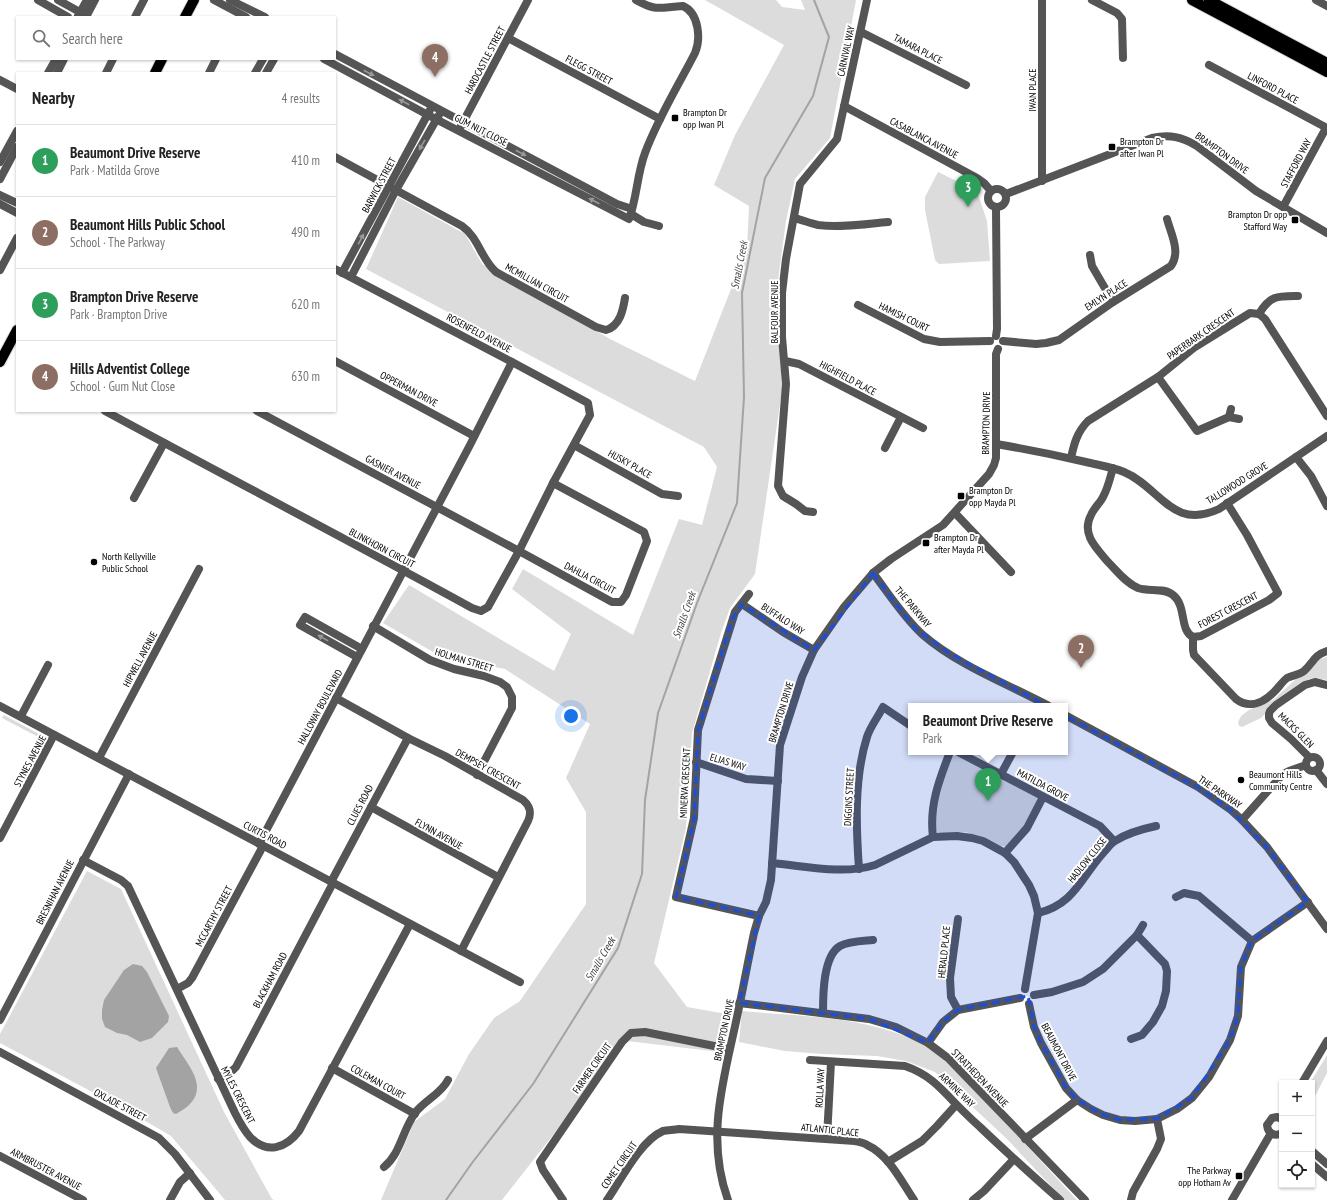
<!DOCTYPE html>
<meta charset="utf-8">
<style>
:root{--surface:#fff;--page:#f6f6f6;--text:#222;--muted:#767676;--line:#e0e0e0;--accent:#000}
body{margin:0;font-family:"PT Sans Narrow",sans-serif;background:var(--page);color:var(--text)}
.controls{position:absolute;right:12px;bottom:12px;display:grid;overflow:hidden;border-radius:0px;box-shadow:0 1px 3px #0004}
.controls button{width:36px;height:36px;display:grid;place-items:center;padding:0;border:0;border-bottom:1px solid var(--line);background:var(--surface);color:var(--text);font:20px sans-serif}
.you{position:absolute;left:571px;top:716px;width:14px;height:14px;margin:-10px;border:3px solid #fff;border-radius:50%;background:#1a73e8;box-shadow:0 0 0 6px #1a73e833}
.badge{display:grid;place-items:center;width:26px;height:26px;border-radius:50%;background:var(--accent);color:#fff;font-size:13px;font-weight:700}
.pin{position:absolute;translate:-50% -33px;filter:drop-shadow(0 1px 2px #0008)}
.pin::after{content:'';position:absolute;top:21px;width:14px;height:12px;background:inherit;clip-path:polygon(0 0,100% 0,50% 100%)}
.popup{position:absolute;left:908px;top:703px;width:160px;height:52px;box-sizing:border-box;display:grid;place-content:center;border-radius:0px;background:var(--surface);filter:drop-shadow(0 1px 3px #0005);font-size:13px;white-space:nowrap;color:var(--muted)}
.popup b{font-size:15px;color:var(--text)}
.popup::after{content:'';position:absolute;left:50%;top:100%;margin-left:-8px;border:8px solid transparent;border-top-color:var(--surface)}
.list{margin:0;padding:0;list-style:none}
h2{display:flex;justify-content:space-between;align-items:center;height:52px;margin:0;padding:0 16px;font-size:17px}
h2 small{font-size:13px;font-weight:400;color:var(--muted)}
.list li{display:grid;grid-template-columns:26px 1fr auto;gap:12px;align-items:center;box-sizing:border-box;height:72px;padding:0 16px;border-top:1px solid var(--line)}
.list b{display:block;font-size:15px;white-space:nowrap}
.list p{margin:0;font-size:13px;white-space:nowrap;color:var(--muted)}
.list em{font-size:13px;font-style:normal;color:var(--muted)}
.icon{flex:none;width:22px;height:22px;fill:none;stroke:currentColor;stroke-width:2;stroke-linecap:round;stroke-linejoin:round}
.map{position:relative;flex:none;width:1327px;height:1200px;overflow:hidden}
.search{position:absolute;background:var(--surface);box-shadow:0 1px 3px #0004;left:16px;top:16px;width:320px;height:44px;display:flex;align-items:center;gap:10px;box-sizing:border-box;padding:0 14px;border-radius:0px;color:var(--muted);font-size:15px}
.panel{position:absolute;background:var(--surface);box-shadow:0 1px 3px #0004;left:16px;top:72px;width:320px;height:340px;border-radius:0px}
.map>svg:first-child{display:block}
</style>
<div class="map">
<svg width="1327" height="1200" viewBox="0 0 1327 1200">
<rect width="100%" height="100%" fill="#fff"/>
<g fill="#dcdcdc">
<polygon points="705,0 776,0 782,7 805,10 801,0 856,0 830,138 795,179 786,221 777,288 782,391 755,574 730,608 721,633 692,733 686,828 654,963 687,1007 732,1015 720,1052 627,1041 502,1200 381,1200 414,1122 445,1099 469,1054 494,1018 520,1001 586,904 586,812 566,778 590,724 505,669 440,656 383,623 409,585 554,671 571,634 512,589 523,569 633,635 679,519 702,525 717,467 704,447 366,269 398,197 465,234 482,264 610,339 695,381 747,248 749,206 714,185 735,135 784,45"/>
<polygon points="938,172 977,191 987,221 990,261 939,264 935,260 925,210 925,197"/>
<polygon points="1327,657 1327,680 1315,678 1309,679 1273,705 1261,718 1242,727 1239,726 1238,722 1241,716 1249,710 1273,700 1317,660"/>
<polygon points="4,715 41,735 44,740 2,718"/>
<path d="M953 756H957L1039 797 1024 828 1006 846C995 848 978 835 966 832 957 831 942 837 935 830L936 802 949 760Z"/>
<polygon points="87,871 121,889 224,1112 272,1199 274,1200 225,1200 171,1136 130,1112 0,1043 0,1034"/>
<path d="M742 1011C797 1016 856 1016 907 1037 945 1053 973 1088 1001 1118 1026 1145 1052 1173 1077 1200H1064L1006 1138 935 1072 906 1061 877 1056 822 1054 785 1051 739 1042Z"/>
<polygon points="1327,1055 1327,1073 1312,1102 1312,1083 1310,1083"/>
</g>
<g fill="#a3a3a3">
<polygon points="133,964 142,966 147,972 169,1016 168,1022 152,1038 140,1042 127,1035 117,1033 105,1027 102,1019 102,1010 104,1000 124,970"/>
<path d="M177 1047C187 1064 209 1086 189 1105 185 1109 180 1111 176 1114L173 1113 170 1107 156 1068 169 1048Z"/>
</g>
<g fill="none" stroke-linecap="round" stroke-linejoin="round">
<polyline stroke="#a3a3a3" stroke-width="2" points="446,1200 472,1163 533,1084 618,948 642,874 645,800 658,713 697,603 737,503 744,397 742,293 765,178 813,96 829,37 814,0"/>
<defs>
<g id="major">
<polyline points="1192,0 1327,72"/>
<polyline points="1209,0 1327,63"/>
<polyline points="185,17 194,0"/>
<polyline points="155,73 162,59"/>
<polyline points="0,362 17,330"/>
</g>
</defs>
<use href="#major" stroke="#dbdbdb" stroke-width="12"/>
<g stroke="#555" stroke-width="8">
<polyline points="38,0 68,17"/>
<polyline points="58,0 87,16"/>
<polyline points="214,0 246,17"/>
<polyline points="230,0 265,17"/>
<polyline points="1092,0 1117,13 1122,19 1123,58"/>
<polyline points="1316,0 1327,6"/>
<polyline points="78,16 87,0"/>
<polyline points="86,17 95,0"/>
<polyline points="135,17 144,0"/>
<polyline points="861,32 966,85"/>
<polyline points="508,38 660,119"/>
<polyline points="335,54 617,204 632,209"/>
<path d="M324 59 428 115 629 219C637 198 637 174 645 153 658 118 678 86 695 53 701 39 699 13 683 6 660 7 657 12 636 0"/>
<polyline points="1209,65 1327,128"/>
<polyline points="48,73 56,59"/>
<polyline points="57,73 64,59"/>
<polyline points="106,73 113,59"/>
<polyline points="209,73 216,59"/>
<polyline points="255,73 263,59"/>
<polyline points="266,73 274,59"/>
<polyline points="0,80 17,89"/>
<polyline points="844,106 977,178 984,183 991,191"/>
<polyline points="461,126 528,0"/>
<path d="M335 157 462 226C479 238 481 259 496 272L596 327 606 330C620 326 623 310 625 298"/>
<polyline points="0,162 17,131"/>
<polyline points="0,179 17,147"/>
<polyline points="1042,181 1042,0"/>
<circle cx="997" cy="198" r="9"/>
<path d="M1006 194 1152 138C1170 134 1182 137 1197 146L1256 191 1327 233"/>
<polyline points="0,195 17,203"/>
<polyline points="0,204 17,213"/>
<polyline points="1283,207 1326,128"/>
<polyline points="631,214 644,222 659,226"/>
<path d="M794 218C802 220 810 223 818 225 841 228 865 224 888 222"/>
<polyline points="1090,255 1092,266 1113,302"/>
<polyline points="0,270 17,238"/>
<polyline points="342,273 430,110"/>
<polyline points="351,277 396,190 439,115"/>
<polyline points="858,305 924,339 940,342 990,341"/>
<path d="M1259 314C1270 295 1278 296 1298 296"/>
<polyline points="996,336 997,329 996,208"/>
<path d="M1003 341 1036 344 1046 343 1059 340 1113 302 1171 266C1181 252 1171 234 1167 219"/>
<polyline points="335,361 474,436"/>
<polyline points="785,361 799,364 923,428"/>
<polyline points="1158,377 1197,431 1229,417"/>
<polyline points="1231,409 1229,417 1239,419"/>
<path d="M105 411C227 477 350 541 472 608L481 611 488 607 519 551 553 483 590 415 588 403 512 362"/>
<polyline points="257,411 519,551 612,602 621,602 626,595 647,541 644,532 553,483"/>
<path d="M996 444C1026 449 1056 455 1086 462 1098 465 1112 467 1124 472 1160 487 1172 531 1219 509L1327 436"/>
<polyline points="574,445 662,494 678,496"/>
<polyline points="885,448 901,417"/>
<polyline points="1296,457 1311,476 1327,506"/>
<path d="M1071 458C1074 444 1077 432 1088 421L1158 377 1195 347 1250 313 1259 314 1265 319 1327 416"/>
<path d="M1113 468C1110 478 1108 488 1103 497 1100 503 1094 508 1091 515 1081 534 1096 548 1108 562 1117 571 1126 583 1138 588 1149 592 1164 587 1173 595 1187 606 1179 630 1193 637L1201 636 1269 600 1278 593 1247 535 1227 503"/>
<polyline points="134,498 164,443"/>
<polyline points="813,512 805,511 796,504 783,496 778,486 786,384 782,337 782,293 786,259 800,184 837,139 867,0"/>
<polyline points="955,513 1011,572"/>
<path d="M873 573C889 594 904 618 923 635 959 666 1008 684 1049 706"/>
<polyline points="749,594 735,612 698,730 694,818 676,897 759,916"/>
<polyline points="742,604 783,632 814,650"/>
<polyline points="373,626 430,660 454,669 484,676 500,682 507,687 512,697 512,708 477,775"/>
<path d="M1193 637V650L1194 655 1236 699C1249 709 1263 703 1274 692 1279 687 1282 682 1287 678 1293 675 1299 675 1304 671 1313 663 1314 655 1327 651"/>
<polyline points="357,657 300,625 305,617 362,649"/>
<path d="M336 698 408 738 445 756 523 800C530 806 532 812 528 821L461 951"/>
<polyline points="0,706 520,982"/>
<polyline points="1065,715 1198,787 1231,810 1242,820 1267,847 1327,929"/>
<polyline points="21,716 48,665"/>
<polyline points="958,752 1100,826 1114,841"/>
<circle cx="1313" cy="764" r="7"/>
<polyline points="1309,757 1291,739 1272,723 1269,718 1269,714 1270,711 1276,705 1305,685 1315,682 1327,685"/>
<polyline points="99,758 199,569"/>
<polyline points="696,762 746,779 778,781"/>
<polyline points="1316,770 1327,784"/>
<polyline points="1001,774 1013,752"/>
<polyline points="371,807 498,877"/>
<polyline points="1242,820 1283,774 1289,771 1306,765"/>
<path d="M933 837C929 806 939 780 950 752"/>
<polyline points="0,838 54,735"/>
<polyline points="259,844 470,445 512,362 335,269"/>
<polyline points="1005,853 1027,828 1043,797"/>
<path d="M83 860 121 880 128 886 235 1113C239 1121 244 1130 250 1137 267 1155 286 1148 299 1131L410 924"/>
<path d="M772 863C805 866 843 875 875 865L933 837 957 836 972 838 983 841 1005 853 1014 862 1029 885 1034 896 1038 913 1025 989"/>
<path d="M859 869C856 826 854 778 867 737 870 727 878 717 883 707L911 726"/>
<polyline points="331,882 408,738"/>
<polyline points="1176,897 1184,893 1199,896 1252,941"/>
<path d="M1038 913C1075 904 1081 877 1104 852 1108 848 1111 843 1115 841 1127 833 1142 829 1156 826"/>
<polyline points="958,919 950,978 951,997 958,1010"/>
<polyline points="177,989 188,983 192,978 263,846"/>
<polyline points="1034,995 1052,992 1083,982 1103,969 1137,935 1143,925"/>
<polyline points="739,1003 869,1019 896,1027 928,1043 948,1058 1085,1200"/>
<polyline points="1029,1004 1034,1027 1041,1043 1066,1088 1077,1100 1091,1109 1103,1115 1120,1120 1135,1121 1157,1119 1177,1109 1192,1098 1209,1077 1230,1040 1238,1016 1241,967 1252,941 1308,902"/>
<path d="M823 1013C823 995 823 956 840 946 849 941 863 941 873 940"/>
<polyline points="0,1020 129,774"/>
<polyline points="1131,1039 1142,1035 1153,1022 1162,1006 1166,991 1167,971 1165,964 1137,935"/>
<polyline points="928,1043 943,1022 958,1010 1020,998"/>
<polyline points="0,1052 159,1138 175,1154 210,1200"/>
<path d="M810 1060 905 1066C928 1074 939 1086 956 1104 964 1112 972 1120 980 1127 1006 1152 1033 1176 1060 1200"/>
<polyline points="332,1068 415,1114"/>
<polyline points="218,1079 233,1070 236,1067 333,883"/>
<polyline points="1302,1083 1327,1041"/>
<path d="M1282 1119 1277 1117 1272 1118 1267 1125C1268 1134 1275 1137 1282 1133"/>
<polyline points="827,1138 831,1062"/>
<polyline points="1025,1139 1077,1100"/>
<polyline points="1312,1151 1327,1164"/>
<polyline points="0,1156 83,1200"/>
<polyline points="888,1162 922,1141 937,1126 956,1105"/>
<polyline points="1312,1164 1327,1177"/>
<path d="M384 1167C401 1153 402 1131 415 1113 425 1100 441 1094 448 1080"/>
<polyline points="170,1200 180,1182 190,1173"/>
<polyline points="563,1200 543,1170 540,1162 622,1042 631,1033 645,1032 729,1049"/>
<path d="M607 1200C621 1180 640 1141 663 1131 668 1130 674 1130 679 1129L855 1141C859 1142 864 1143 867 1145 889 1155 901 1181 914 1200"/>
<path d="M728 1200C705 1137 724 1079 737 1017 743 989 748 961 754 933L759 916 766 902 771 880 780 745 802 677 814 650 844 607 873 573 891 559 943 525 989 474 994 465 996 458V354L998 349"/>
<polyline points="973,1200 984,1191 1014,1159"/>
<polyline points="1131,1200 1133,1192 1157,1149 1161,1139 1157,1119"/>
<polyline points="1232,1200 1271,1133"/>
</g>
<use href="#major" stroke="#000" stroke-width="10"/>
</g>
<defs><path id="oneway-solid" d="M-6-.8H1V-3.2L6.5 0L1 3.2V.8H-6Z"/></defs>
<g fill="#999">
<use href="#oneway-solid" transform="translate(369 73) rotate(28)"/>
<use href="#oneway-solid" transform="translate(404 102) rotate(-152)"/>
<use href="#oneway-solid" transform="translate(422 145) rotate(120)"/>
<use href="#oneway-solid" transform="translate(521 153) rotate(28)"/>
<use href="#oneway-solid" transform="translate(594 201) rotate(-152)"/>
<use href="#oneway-solid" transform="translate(361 239) rotate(-62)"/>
<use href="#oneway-solid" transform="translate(323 638) rotate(-151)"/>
</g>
<path fill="#1d4ed8" fill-opacity="0.2" stroke="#1d4ed8" stroke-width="3" stroke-dasharray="8 5" stroke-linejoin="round" d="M873 573 914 627 949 653 1198 787 1231 810 1267 847 1308 902 1252 941 1241 967 1238 1016 1230 1040 1192 1098 1157 1119 1120 1120 1103 1115 1077 1100 1066 1088 1041 1043 1034 1027 1028 996 958 1010 943 1022 928 1043 869 1019 739 1003 759 916 676 897 694 818 698 730 732 619 742 604 814 650Z"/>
<g fill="#000" stroke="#fff" stroke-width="1.5">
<rect x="671" y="114" width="8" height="8" rx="2"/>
<rect x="1108" y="143" width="8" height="8" rx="2"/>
<rect x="1291" y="216" width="8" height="8" rx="2"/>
<rect x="957" y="492" width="8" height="8" rx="2"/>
<rect x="922" y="539" width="8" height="8" rx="2"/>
<circle cx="94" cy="562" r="4"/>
<circle cx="1241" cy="780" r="4"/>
<rect x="1235" y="1172" width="8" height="8" rx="2"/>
</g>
<g text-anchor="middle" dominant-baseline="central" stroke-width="4" stroke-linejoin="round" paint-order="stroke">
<g font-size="10" fill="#000" stroke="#fff">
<text transform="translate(918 49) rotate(27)">TAMARA PLACE</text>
<text transform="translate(846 51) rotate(-78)">CARNIVAL WAY</text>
<text transform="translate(485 60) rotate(-62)">HARDCASTLE STREET</text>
<text transform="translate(589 70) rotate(28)">FLEGG STREET</text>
<text transform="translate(1273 88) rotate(28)">LINFORD PLACE</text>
<text transform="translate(1032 90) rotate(-90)">IWAN PLACE</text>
<text transform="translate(481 130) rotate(27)">GUM NUT CLOSE</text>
<text transform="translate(924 138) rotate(28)">CASABLANCA AVENUE</text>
<text transform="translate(1222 153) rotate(36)">BRAMPTON DRIVE</text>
<text transform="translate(1296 163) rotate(-62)">STAFFORD WAY</text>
<text transform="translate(379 185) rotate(-62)">BARWICK STREET</text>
<text transform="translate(537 283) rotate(29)">MCMILLIAN CIRCUIT</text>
<text transform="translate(1106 295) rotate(-33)">EMLYN PLACE</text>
<text transform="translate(774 312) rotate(-90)">BALFOUR AVENUE</text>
<text transform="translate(904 317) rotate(26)">HAMISH COURT</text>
<text transform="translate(479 333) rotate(28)">ROSENFELD AVENUE</text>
<text transform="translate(1201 334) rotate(-35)">PAPERBARK CRESCENT</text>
<text transform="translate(848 378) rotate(28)">HIGHFIELD PLACE</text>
<text transform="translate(409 389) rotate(28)">OPPERMAN DRIVE</text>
<text transform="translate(986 423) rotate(-89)">BRAMPTON DRIVE</text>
<text transform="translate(630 464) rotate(29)">HUSKY PLACE</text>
<text transform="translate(393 472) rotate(28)">GASNIER AVENUE</text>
<text transform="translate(1237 483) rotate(-32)">TALLOWOOD GROVE</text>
<text transform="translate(382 548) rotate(28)">BLINKHORN CIRCUIT</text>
<text transform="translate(590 578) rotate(28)">DAHLIA CIRCUIT</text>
<text transform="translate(913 607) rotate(50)">THE PARKWAY</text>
<text transform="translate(1228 610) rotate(-28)">FOREST CRESCENT</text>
<text transform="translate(783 619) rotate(33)">BUFFALO WAY</text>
<text transform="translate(140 659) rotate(-62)">HIPWELL AVENUE</text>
<text transform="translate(464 660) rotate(17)">HOLMAN STREET</text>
<text transform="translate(320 707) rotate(-62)">HALLOWAY BOULEVARD</text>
<text transform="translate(781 712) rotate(-73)">BRAMPTON DRIVE</text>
<text transform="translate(1296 730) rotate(45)">MACKS GLEN</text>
<text transform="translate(30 761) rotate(-62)">STYNES AVENUE</text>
<text transform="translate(728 762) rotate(17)">ELIAS WAY</text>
<text transform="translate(488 769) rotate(29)">DEMPSEY CRESCENT</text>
<text transform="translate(685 783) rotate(-87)">MINERVA CRESCENT</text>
<text transform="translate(1043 785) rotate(28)">MATILDA GROVE</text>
<text transform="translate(1220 792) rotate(34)">THE PARKWAY</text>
<text transform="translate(849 797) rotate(-87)">DIGGINS STREET</text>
<text transform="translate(360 805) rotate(-62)">CLUES ROAD</text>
<text transform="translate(439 834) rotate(29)">FLYNN AVENUE</text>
<text transform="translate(265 835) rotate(28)">CURTIS ROAD</text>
<text transform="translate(1087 860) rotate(-51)">HADLOW CLOSE</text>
<text transform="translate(55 892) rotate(-63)">BRESNIHAN AVENUE</text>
<text transform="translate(214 916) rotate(-62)">MCCARTHY STREET</text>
<text transform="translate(944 952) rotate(-84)">HERALD PLACE</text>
<text transform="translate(270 980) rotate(-62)">BLACKHAM ROAD</text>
<text transform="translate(724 1030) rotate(-78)">BRAMPTON DRIVE</text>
<text transform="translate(1059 1052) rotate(62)">BEAUMONT DRIVE</text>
<text transform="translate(592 1068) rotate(-55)">FARMER CIRCUIT</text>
<text transform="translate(980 1078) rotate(46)">STRATHEDEN AVENUE</text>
<text transform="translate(378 1082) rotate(29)">COLEMAN COURT</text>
<text transform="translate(820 1088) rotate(-87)">ROLLA WAY</text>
<text transform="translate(957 1090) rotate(44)">ARMINE WAY</text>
<text transform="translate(238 1095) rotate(63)">MYLES CRESCENT</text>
<text transform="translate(120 1105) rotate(28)">OXLADE STREET</text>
<text transform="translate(830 1130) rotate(6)">ATLANTIC PLACE</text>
<text transform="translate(619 1165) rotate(-55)">COMET CIRCUIT</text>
<text transform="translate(46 1169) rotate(28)">ARMBRUSTER AVENUE</text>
</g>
<g font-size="10" fill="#000" stroke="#fff" text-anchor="start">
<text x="683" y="112">Brampton Dr<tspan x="683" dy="12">opp Iwan Pl</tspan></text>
<text x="1120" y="141">Brampton Dr<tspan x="1120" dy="12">after Iwan Pl</tspan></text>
<text x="1287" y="214" text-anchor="end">Brampton Dr opp<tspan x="1287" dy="12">Stafford Way</tspan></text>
<text x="969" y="490">Brampton Dr<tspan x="969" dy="12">opp Mayda Pl</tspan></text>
<text x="934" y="537">Brampton Dr<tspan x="934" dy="12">after Mayda Pl</tspan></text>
<text x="102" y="556">North Kellyville<tspan x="102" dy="12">Public School</tspan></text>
<text x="1249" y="774">Beaumont Hills<tspan x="1249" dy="12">Community Centre</tspan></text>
<text x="1231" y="1170" text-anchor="end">The Parkway<tspan x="1231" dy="12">opp Hotham Av</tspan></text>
</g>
<g font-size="11" font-style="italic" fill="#444" stroke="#fff">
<text transform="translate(739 265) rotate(-79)">Smalls Creek</text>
<text transform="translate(684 615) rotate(-70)">Smalls Creek</text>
<text transform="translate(600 959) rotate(-60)">Smalls Creek</text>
</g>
</g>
</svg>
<div class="controls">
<button>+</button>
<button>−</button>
<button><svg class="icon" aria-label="locate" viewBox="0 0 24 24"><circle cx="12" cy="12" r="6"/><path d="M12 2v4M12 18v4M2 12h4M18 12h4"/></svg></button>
</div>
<div class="you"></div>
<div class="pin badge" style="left:988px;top:801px;background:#2e9e5b">1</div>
<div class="popup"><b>Beaumont Drive Reserve</b>Park</div>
<div class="pin badge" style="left:1081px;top:668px;background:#8d6e63">2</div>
<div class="pin badge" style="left:968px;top:207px;background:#2e9e5b">3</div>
<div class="pin badge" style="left:435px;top:77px;background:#8d6e63">4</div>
<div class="search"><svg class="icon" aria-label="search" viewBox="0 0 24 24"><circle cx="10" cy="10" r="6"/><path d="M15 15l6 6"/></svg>Search here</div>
<section class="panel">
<h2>Nearby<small>4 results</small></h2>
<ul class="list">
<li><span class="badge" style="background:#2e9e5b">1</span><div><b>Beaumont Drive Reserve</b><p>Park · Matilda Grove</p></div><em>410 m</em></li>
<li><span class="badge" style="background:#8d6e63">2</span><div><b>Beaumont Hills Public School</b><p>School · The Parkway</p></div><em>490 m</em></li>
<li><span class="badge" style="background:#2e9e5b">3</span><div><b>Brampton Drive Reserve</b><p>Park · Brampton Drive</p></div><em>620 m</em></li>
<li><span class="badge" style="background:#8d6e63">4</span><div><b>Hills Adventist College</b><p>School · Gum Nut Close</p></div><em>630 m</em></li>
</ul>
</section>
</div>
